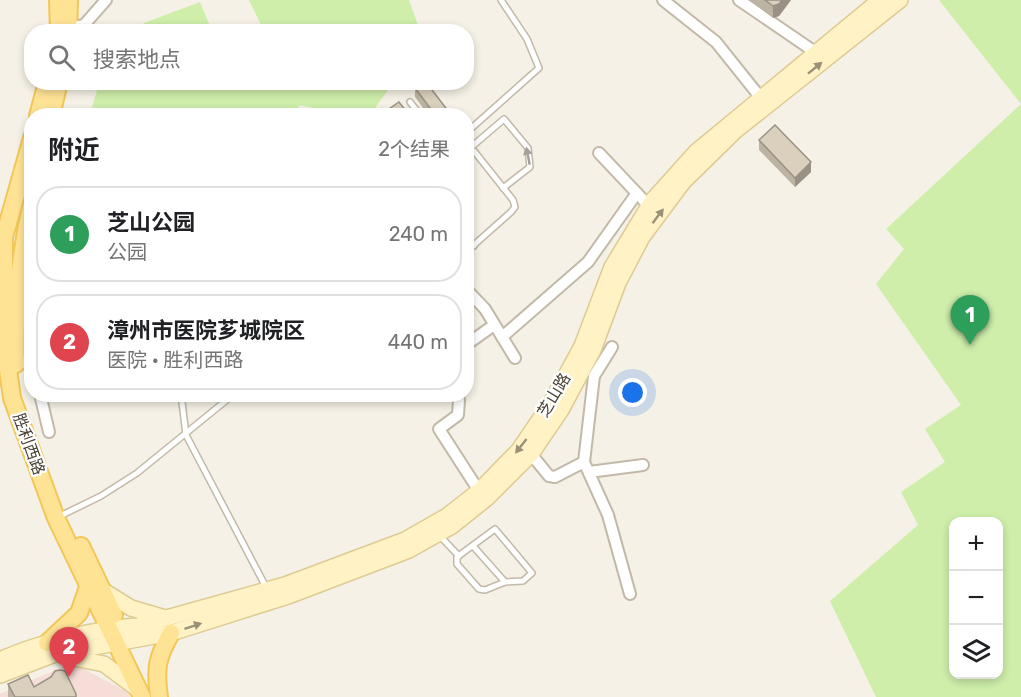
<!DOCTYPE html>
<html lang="zh">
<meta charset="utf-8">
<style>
:root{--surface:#fff;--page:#f6f6f6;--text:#202124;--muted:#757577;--line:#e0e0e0;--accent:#1a73e8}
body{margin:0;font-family:Rubik,"Noto Sans SC",sans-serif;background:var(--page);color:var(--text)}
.controls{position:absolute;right:18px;bottom:18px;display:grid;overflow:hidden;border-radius:12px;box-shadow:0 3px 9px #0003}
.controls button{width:54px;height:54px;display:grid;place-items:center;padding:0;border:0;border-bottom:2px solid var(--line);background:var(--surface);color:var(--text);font:30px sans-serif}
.you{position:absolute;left:633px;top:393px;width:21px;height:21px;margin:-15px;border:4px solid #fff;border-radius:50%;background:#1a73e8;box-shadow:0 0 0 9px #1a73e833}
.badge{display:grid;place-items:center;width:39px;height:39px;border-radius:50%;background:var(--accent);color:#fff;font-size:20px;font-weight:700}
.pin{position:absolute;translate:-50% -50px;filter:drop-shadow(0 2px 3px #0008)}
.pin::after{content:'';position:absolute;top:32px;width:21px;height:18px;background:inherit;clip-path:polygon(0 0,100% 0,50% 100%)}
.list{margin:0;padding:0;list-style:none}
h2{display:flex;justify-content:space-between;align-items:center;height:78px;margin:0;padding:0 24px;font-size:26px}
h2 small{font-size:20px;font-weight:400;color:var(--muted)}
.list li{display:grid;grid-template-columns:39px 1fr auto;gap:18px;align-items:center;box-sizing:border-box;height:96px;margin:0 12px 12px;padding:0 12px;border:2px solid var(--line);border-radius:24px}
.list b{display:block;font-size:22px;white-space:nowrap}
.list p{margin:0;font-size:20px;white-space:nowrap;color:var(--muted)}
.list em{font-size:20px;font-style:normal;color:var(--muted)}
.icon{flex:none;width:33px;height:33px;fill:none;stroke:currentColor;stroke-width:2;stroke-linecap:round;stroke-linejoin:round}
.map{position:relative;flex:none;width:1021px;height:697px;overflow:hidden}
.search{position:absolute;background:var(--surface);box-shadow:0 3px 9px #0003;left:24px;top:24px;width:450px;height:66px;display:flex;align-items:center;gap:15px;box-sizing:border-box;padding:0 21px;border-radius:24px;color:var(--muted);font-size:22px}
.panel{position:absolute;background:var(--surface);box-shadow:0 3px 9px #0003;left:24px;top:108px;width:450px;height:294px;border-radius:24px}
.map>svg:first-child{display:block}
</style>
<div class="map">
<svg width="1021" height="697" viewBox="0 0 1021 697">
<rect width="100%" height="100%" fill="#f5f1e6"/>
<polygon fill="#f7ddd8" points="72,663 128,692 130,697 0,697 0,694"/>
<g fill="#ceeeaa" fill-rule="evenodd">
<polygon points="249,0 409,0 420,31 264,31"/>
<path d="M939 0H1021V697H876L830 601 918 525 901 492 945 462 925 429 961 405 876 284 904 249 886 229 1021 104ZM954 522H998V674H954Z"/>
<polygon points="200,2 212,31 135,31 144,23"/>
<polygon points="99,83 99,82 393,83 370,115 343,115 300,105 293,116 90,115"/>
</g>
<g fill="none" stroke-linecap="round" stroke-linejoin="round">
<defs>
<g id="lane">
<polyline points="410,102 421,116"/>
<polyline points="466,133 539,68 527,39 501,0"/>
<polyline points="469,149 504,119 528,148 530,167 503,188"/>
<polyline points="466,150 469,149 474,151 513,200 515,207 511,212 466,252"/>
<polyline points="466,237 474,246"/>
<polyline points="181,394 186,435 267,589"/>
<polyline points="58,517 101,496 137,473 234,394"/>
<polygon points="495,529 532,573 523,581 505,582 485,590 479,589 457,564 457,557"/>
<polyline points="439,535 459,556"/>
<polyline points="473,546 505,582"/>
</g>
<g id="street">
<polyline points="663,0 716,42 760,97"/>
<polyline points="739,0 815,52"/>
<polyline points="68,28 84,25 106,0"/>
<polyline points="599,153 649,206"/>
<polyline points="466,289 485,309 515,358"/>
<polyline points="502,337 588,262 637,193"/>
<polyline points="466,345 494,325"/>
<polyline points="612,347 594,376 584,462 608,515 630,594"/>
<polyline points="16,363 32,362"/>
<polyline points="40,394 49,432"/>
<polyline points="456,394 459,400 458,415 439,429 479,491"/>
<polyline points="531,454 549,476 555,477 584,462"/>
<polyline points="589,472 643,465"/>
</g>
<g id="secondary">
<polyline points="102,590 131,608 165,618"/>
<polyline points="64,656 104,664 139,690"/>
<path d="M0 660C36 643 99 628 138 626L285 585 405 540 447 516 479 491 519 450 551 403 582 346 612 267 652 201 696 152 880 0"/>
<polyline points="0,675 55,654 171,633 288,596 409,550 452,526 487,498 531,454 561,410 593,350 618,283 642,237 683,182 735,131 900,0"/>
</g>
<g id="primary">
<polyline points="58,0 59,32"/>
<polyline points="68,32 69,0"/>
<polyline points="38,116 47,82"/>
<polyline points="51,116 59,82"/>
<polyline points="32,138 4,237 4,341 12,398 56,518 142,697"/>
<path d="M16 364C14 313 20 253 32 203"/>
<polyline points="81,546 114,615"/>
<polyline points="47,643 79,613 88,587"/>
<path d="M159 697C155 668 157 658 171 633"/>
</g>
</defs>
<use href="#lane" stroke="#c2b9a8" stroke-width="8"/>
<use href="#street" stroke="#c2b9a8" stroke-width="14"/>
<use href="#secondary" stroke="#decb92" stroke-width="18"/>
<use href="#primary" stroke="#f2c757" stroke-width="20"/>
<use href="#lane" stroke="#fff" stroke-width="5"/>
<use href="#street" stroke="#fff" stroke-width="10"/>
<use href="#secondary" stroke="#fff3c6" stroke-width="15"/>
<use href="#primary" stroke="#ffe395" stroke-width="16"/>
</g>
<g fill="#bcb3a3">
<polygon points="749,0 791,0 779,16 773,18"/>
<polygon points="415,88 452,116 429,116 415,97"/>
<polygon points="389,109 410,116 389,116"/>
<polygon points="759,140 811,172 795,187 759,150"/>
<polygon points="8,684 34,687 76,697 8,697"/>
</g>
<g fill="#999284">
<polygon points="782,0 791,0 779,16 773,18 773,6"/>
<polygon points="811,162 811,172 795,187 795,178"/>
</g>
<g fill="#dbd0bd" stroke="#999284" stroke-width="1.5">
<polygon points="765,0 782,0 779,4 773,6"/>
<polygon points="422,82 426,82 452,116 436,116 415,88"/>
<polygon points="399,102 410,116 394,116 389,109"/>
<polygon points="775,125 811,162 795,178 759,140"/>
<polygon points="60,670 65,671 76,694 76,697 15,697 8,684 28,675 34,687 51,677 55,671"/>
</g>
<defs><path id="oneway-solid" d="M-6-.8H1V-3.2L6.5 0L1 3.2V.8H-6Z" transform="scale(1.5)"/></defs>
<g fill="#9b9176">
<use href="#oneway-solid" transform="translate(815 68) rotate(-39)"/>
<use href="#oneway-solid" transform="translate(658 216) rotate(-53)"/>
<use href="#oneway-solid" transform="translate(521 446) rotate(128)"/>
<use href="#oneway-solid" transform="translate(193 626) rotate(-18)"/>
</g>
<use fill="#a4a09a" href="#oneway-solid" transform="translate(528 156) rotate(-101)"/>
<g text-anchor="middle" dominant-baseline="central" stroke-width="4.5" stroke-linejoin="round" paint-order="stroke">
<g font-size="16" fill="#494134" stroke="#fff">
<text transform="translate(554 395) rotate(-59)">芝山路</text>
<text transform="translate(29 444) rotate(70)">胜利西路</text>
</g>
</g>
</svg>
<div class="controls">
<button>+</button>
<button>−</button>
<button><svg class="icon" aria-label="layers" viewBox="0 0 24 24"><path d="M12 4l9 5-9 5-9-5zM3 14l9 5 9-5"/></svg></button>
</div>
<div class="you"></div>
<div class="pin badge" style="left:970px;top:345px;background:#2e9e5b">1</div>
<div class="pin badge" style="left:69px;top:677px;background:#e0444e">2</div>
<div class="search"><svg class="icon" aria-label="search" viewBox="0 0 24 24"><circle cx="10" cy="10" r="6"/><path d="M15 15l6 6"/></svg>搜索地点</div>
<section class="panel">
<h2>附近<small>2个结果</small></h2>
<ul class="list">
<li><span class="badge" style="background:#2e9e5b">1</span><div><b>芝山公园</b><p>公园</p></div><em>240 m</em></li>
<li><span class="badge" style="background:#e0444e">2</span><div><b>漳州市医院芗城院区</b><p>医院 · 胜利西路</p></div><em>440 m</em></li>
</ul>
</section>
</div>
